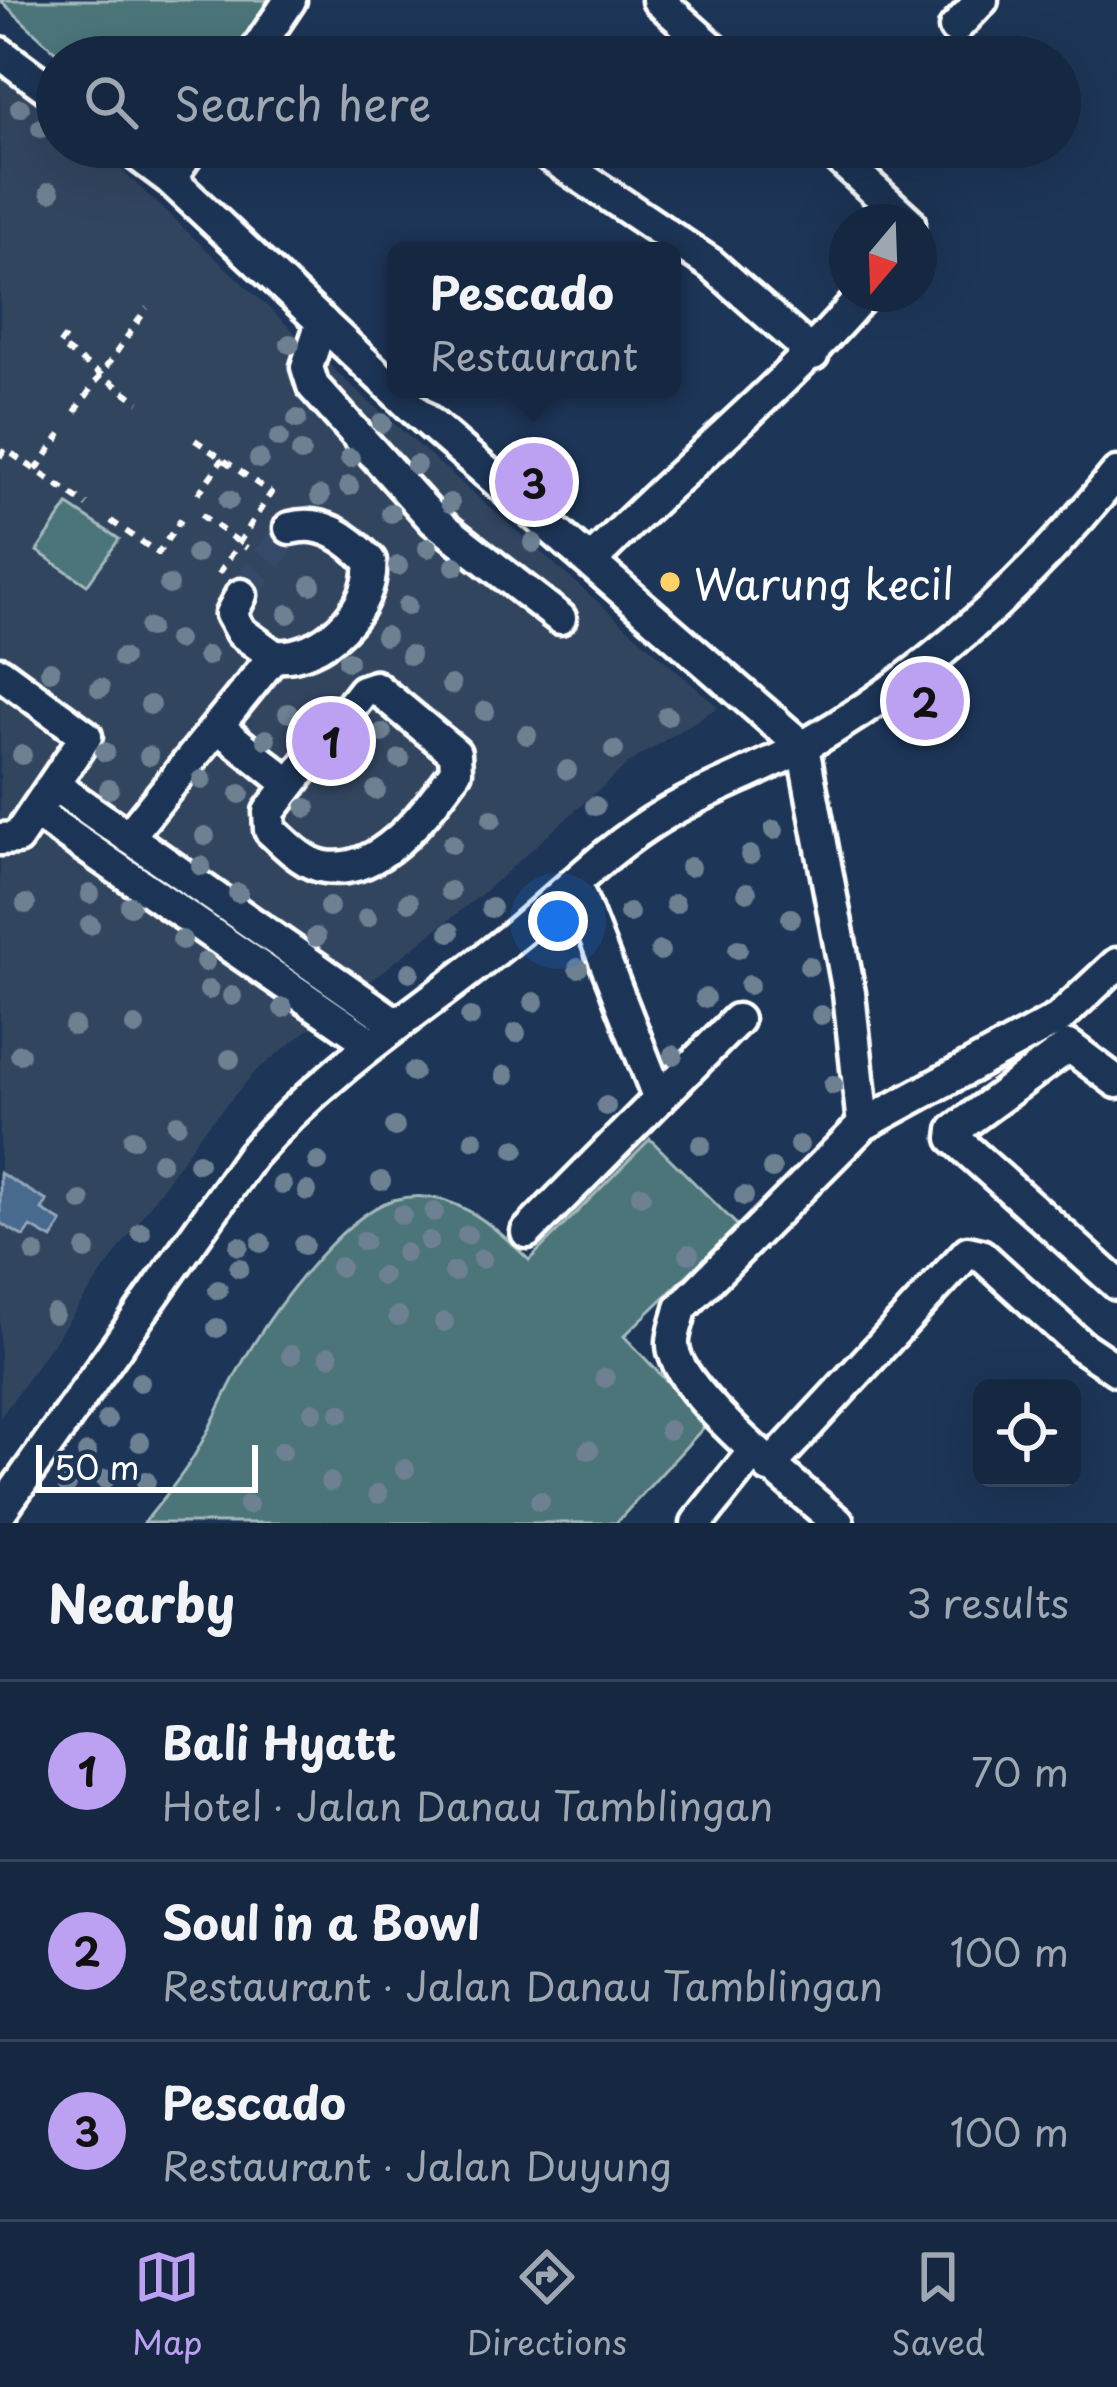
<!DOCTYPE html>
<meta charset="utf-8">
<style>
:root{--surface:#162841;--page:#1f3048;--text:#f1f3f6;--muted:#9ea6b1;--line:#35445a;--accent:#bca0f2}
body{margin:0;font-family:"Playpen Sans",sans-serif;background:var(--page);color:var(--text)}
.controls{position:absolute;right:36px;bottom:36px;display:grid;overflow:hidden;border-radius:18px;box-shadow:0 12px 48px #0002}
.controls button{width:108px;height:108px;display:grid;place-items:center;padding:0;border:0;border-bottom:3px solid var(--line);background:var(--surface);color:var(--text);font:60px sans-serif}
.compass{position:absolute;left:829px;top:204px;width:108px;height:108px;border-radius:50%;background:var(--surface);box-shadow:0 12px 48px #0002;rotate:199deg}
.scale{position:absolute;left:36px;bottom:30px;width:222px;box-sizing:border-box;padding-left:12px;border:6px solid #fff;border-top:0;font-size:33px;line-height:42px;white-space:nowrap;color:#fff;-webkit-text-stroke:9px #1d3557;paint-order:stroke}
.you{position:absolute;left:558px;top:921px;width:42px;height:42px;margin:-30px;border:9px solid #fff;border-radius:50%;background:#1a73e8;box-shadow:0 0 0 18px #1a73e833}
.badge{display:grid;place-items:center;width:78px;height:78px;border-radius:50%;background:var(--accent);color:#111;font-size:39px;font-weight:700}
.pin{position:absolute;translate:-50% -50%;border:6px solid #fff;box-shadow:0 3px 12px #0006}
.popup{position:absolute;left:387px;top:242px;width:294px;height:156px;box-sizing:border-box;display:grid;place-content:center;border-radius:18px;background:var(--surface);filter:drop-shadow(0 3px 9px #0005);font-size:39px;white-space:nowrap;color:var(--muted)}
.popup b{font-size:45px;color:var(--text)}
.popup::after{content:'';position:absolute;left:50%;top:100%;margin-left:-24px;border:24px solid transparent;border-top-color:var(--surface)}
.list{margin:0;padding:0;list-style:none}
h2{display:flex;justify-content:space-between;align-items:center;height:156px;margin:0;padding:0 48px;font-size:51px}
h2 small{font-size:39px;font-weight:400;color:var(--muted)}
.list li{display:grid;grid-template-columns:78px 1fr auto;gap:36px;align-items:center;box-sizing:border-box;height:180px;padding:0 48px;border-top:3px solid var(--line)}
.list b{display:block;font-size:45px;white-space:nowrap}
.list p{margin:0;font-size:39px;white-space:nowrap;color:var(--muted)}
.list em{font-size:39px;font-style:normal;color:var(--muted)}
.icon{flex:none;width:66px;height:66px;fill:none;stroke:currentColor;stroke-width:2;stroke-linecap:round;stroke-linejoin:round}
.map{position:relative;flex:none;width:1117px;height:1523px;overflow:hidden}
.search{position:absolute;background:var(--surface);box-shadow:0 12px 48px #0002;left:36px;right:36px;top:36px;height:132px;display:flex;align-items:center;gap:30px;box-sizing:border-box;padding:0 42px;border-radius:66px;color:var(--muted);font-size:45px}
.sheet{height:696px;background:var(--surface)}
nav{display:flex;justify-content:space-around;align-items:center;box-sizing:border-box;height:168px;border-top:3px solid var(--line);background:var(--surface);font-size:33px;color:var(--muted)}
nav a{display:grid;justify-items:center;gap:6px}
nav .on{color:var(--accent)}
.map>svg:first-child{display:block}
</style>
<div class="map">
<svg width="1117" height="1523" viewBox="0 0 1117 1523">
<rect width="100%" height="100%" fill="#1d3557"/>
<filter id="ink" filterUnits="userSpaceOnUse"><feTurbulence type="fractalNoise" baseFrequency=".00833" numOctaves="2"/><feDisplacementMap in="SourceGraphic" scale="24" xChannelSelector="R" yChannelSelector="G"/><feConvolveMatrix kernelMatrix="1 2 1 2 8 2 1 2 1" color-interpolation-filters="sRGB"/></filter>
<g filter="url(#ink)">
<polygon fill="#32445e" points="0,60 57,111 57,147 97,147 367,400 718,707 630,762 483,893 257,1070 201,1133 0,1418"/>
<g fill="#4b7479" stroke="#a5babc" stroke-width="3">
<polygon points="0,0 272,0 235,57 160,57 151,51 145,57 61,57"/>
<polygon points="68,505 119,539 87,585 37,551"/>
<path d="M650 1139 738 1226 624 1336 707 1424 616 1523H144C159 1504 175 1485 189 1464 209 1434 222 1398 240 1367 266 1319 340 1216 393 1200 449 1184 493 1225 529 1260Z"/>
</g>
<polygon fill="#476b8e" stroke="#91a6bb" stroke-width="3" points="0,1173 47,1201 42,1210 62,1222 52,1239 31,1227 24,1237 0,1223"/>
<g fill="none" stroke-linecap="round" stroke-linejoin="round">
<polyline stroke="#344968" stroke-width="30" stroke-dasharray="30 15" stroke-linecap="butt" points="241,595 290,528"/>
<defs>
<g id="minor">
<polyline points="658,0 722,57"/>
<polyline points="955,28 982,0"/>
<polyline points="0,53 57,95"/>
<polyline points="252,57 290,0"/>
<polyline points="127,147 170,179 415,410 803,747 849,993 863,1125"/>
<polyline points="827,147 909,222"/>
<polyline points="550,156 711,264 813,354"/>
<polyline points="170,179 192,147"/>
<polyline points="322,322 307,367 313,386 434,520 560,618"/>
<path d="M592 560C681 469 782 390 864 294"/>
<polyline points="241,595 231,614 241,632 274,656"/>
<polyline points="0,673 86,736 17,838 0,839"/>
<path d="M375 687 455 753 456 771C427 810 383 876 325 867 303 864 286 844 270 830L269 812 363 691Z"/>
<polyline points="218,727 288,783"/>
<polyline points="54,785 395,1023"/>
<polyline points="35,812 369,1042"/>
<path d="M128 837 274 656C322 661 375 608 370 561 348 538 323 519 290 528"/>
<polyline points="575,884 659,1099"/>
<polyline points="1117,1082 1069,1046 955,1130 954,1138 1117,1284"/>
<polyline points="527,1232 737,1020"/>
<polyline points="769,1467 968,1252 981,1255 1081,1346 1117,1370"/>
<path d="M0 1512 252 1155C329 1066 426 1008 516 934 564 894 610 846 665 814 709 788 759 771 804 746 927 676 1028 583 1117 473"/>
<polyline points="697,1523 754,1451"/>
<path d="M838 1523C802 1491 675 1392 673 1345 672 1334 679 1319 681 1308L863 1125 1058 1019 1117 964"/>
</g>
</defs>
<use href="#minor" stroke="#fff" stroke-width="39"/>
<g stroke="#fff" stroke-width="6" stroke-dasharray="9 9" stroke-linecap="butt">
<polyline points="65,337 59,345 139,402"/>
<polyline points="75,412 147,308"/>
<polyline points="195,440 271,493 219,574"/>
<polyline points="0,457 5,449 87,505"/>
<polyline points="36,470 61,434"/>
<polyline points="198,494 223,459"/>
<polyline points="201,515 247,548"/>
<polyline points="111,521 158,553 181,520"/>
</g>
<use href="#minor" stroke="#1d3557" stroke-width="30"/>
</g>
<g fill="#6d8192">
<circle cx="20" cy="108" r="10"/>
<circle cx="41" cy="128" r="10"/>
<circle cx="50" cy="192" r="10"/>
<circle cx="290" cy="344" r="10"/>
<circle cx="297" cy="419" r="10"/>
<circle cx="382" cy="423" r="10"/>
<circle cx="279" cy="438" r="10"/>
<circle cx="301" cy="452" r="10"/>
<circle cx="350" cy="458" r="10"/>
<circle cx="259" cy="459" r="10"/>
<circle cx="416" cy="465" r="10"/>
<circle cx="349" cy="486" r="10"/>
<circle cx="320" cy="496" r="10"/>
<circle cx="229" cy="500" r="10"/>
<circle cx="450" cy="503" r="10"/>
<circle cx="391" cy="513" r="10"/>
<circle cx="533" cy="543" r="10"/>
<circle cx="428" cy="548" r="10"/>
<circle cx="196" cy="554" r="10"/>
<circle cx="398" cy="566" r="10"/>
<circle cx="455" cy="566" r="10"/>
<circle cx="169" cy="585" r="10"/>
<circle cx="311" cy="585" r="10"/>
<circle cx="407" cy="606" r="10"/>
<circle cx="288" cy="614" r="10"/>
<circle cx="149" cy="628" r="10"/>
<circle cx="385" cy="636" r="10"/>
<circle cx="177" cy="640" r="10"/>
<circle cx="410" cy="655" r="10"/>
<circle cx="207" cy="656" r="10"/>
<circle cx="122" cy="658" r="10"/>
<circle cx="348" cy="661" r="10"/>
<circle cx="50" cy="671" r="10"/>
<circle cx="451" cy="685" r="10"/>
<circle cx="100" cy="688" r="10"/>
<circle cx="150" cy="705" r="10"/>
<circle cx="485" cy="711" r="10"/>
<circle cx="288" cy="713" r="10"/>
<circle cx="667" cy="716" r="10"/>
<circle cx="382" cy="733" r="10"/>
<circle cx="527" cy="735" r="10"/>
<circle cx="266" cy="739" r="10"/>
<circle cx="614" cy="750" r="10"/>
<circle cx="105" cy="752" r="10"/>
<circle cx="22" cy="755" r="10"/>
<circle cx="149" cy="756" r="10"/>
<circle cx="400" cy="759" r="10"/>
<circle cx="356" cy="760" r="10"/>
<circle cx="567" cy="770" r="10"/>
<circle cx="333" cy="778" r="10"/>
<circle cx="202" cy="780" r="10"/>
<circle cx="109" cy="789" r="10"/>
<circle cx="376" cy="790" r="10"/>
<circle cx="240" cy="794" r="10"/>
<circle cx="595" cy="806" r="10"/>
<circle cx="306" cy="808" r="10"/>
<circle cx="492" cy="819" r="10"/>
<circle cx="774" cy="830" r="10"/>
<circle cx="205" cy="836" r="10"/>
<circle cx="452" cy="844" r="10"/>
<circle cx="750" cy="855" r="10"/>
<circle cx="201" cy="866" r="10"/>
<circle cx="690" cy="867" r="10"/>
<circle cx="450" cy="891" r="10"/>
<circle cx="747" cy="892" r="10"/>
<circle cx="238" cy="893" r="10"/>
<circle cx="90" cy="894" r="10"/>
<circle cx="409" cy="902" r="10"/>
<circle cx="26" cy="904" r="10"/>
<circle cx="675" cy="904" r="10"/>
<circle cx="130" cy="906" r="10"/>
<circle cx="329" cy="907" r="10"/>
<circle cx="491" cy="908" r="10"/>
<circle cx="629" cy="913" r="10"/>
<circle cx="367" cy="918" r="10"/>
<circle cx="791" cy="918" r="10"/>
<circle cx="90" cy="925" r="10"/>
<circle cx="450" cy="932" r="10"/>
<circle cx="316" cy="937" r="10"/>
<circle cx="182" cy="940" r="10"/>
<circle cx="738" cy="949" r="10"/>
<circle cx="660" cy="951" r="10"/>
<circle cx="205" cy="962" r="10"/>
<circle cx="809" cy="966" r="10"/>
<circle cx="578" cy="968" r="10"/>
<circle cx="410" cy="972" r="10"/>
<circle cx="749" cy="985" r="10"/>
<circle cx="209" cy="990" r="10"/>
<circle cx="232" cy="996" r="10"/>
<circle cx="705" cy="998" r="10"/>
<circle cx="534" cy="1002" r="10"/>
<circle cx="283" cy="1008" r="10"/>
<circle cx="821" cy="1015" r="10"/>
<circle cx="470" cy="1017" r="10"/>
<circle cx="74" cy="1026" r="10"/>
<circle cx="135" cy="1026" r="10"/>
<circle cx="516" cy="1033" r="10"/>
<circle cx="20" cy="1054" r="10"/>
<circle cx="673" cy="1055" r="10"/>
<circle cx="230" cy="1059" r="10"/>
<circle cx="413" cy="1072" r="10"/>
<circle cx="505" cy="1075" r="10"/>
<circle cx="833" cy="1085" r="10"/>
<circle cx="606" cy="1106" r="10"/>
<circle cx="177" cy="1124" r="10"/>
<circle cx="395" cy="1127" r="10"/>
<circle cx="133" cy="1139" r="10"/>
<circle cx="474" cy="1140" r="10"/>
<circle cx="701" cy="1145" r="10"/>
<circle cx="799" cy="1145" r="10"/>
<circle cx="515" cy="1149" r="10"/>
<circle cx="161" cy="1162" r="10"/>
<circle cx="318" cy="1162" r="10"/>
<circle cx="198" cy="1163" r="10"/>
<circle cx="772" cy="1169" r="10"/>
<circle cx="381" cy="1181" r="10"/>
<circle cx="282" cy="1185" r="10"/>
<circle cx="307" cy="1191" r="10"/>
<circle cx="641" cy="1195" r="10"/>
<circle cx="744" cy="1196" r="10"/>
<circle cx="81" cy="1201" r="10"/>
<circle cx="434" cy="1212" r="10"/>
<circle cx="402" cy="1215" r="10"/>
<circle cx="141" cy="1232" r="10"/>
<circle cx="467" cy="1235" r="10"/>
<circle cx="364" cy="1241" r="10"/>
<circle cx="429" cy="1241" r="10"/>
<circle cx="261" cy="1243" r="10"/>
<circle cx="304" cy="1245" r="10"/>
<circle cx="239" cy="1246" r="10"/>
<circle cx="86" cy="1250" r="10"/>
<circle cx="35" cy="1253" r="10"/>
<circle cx="405" cy="1253" r="10"/>
<circle cx="689" cy="1254" r="10"/>
<circle cx="482" cy="1259" r="10"/>
<circle cx="340" cy="1267" r="10"/>
<circle cx="239" cy="1268" r="10"/>
<circle cx="454" cy="1272" r="10"/>
<circle cx="382" cy="1276" r="10"/>
<circle cx="218" cy="1290" r="10"/>
<circle cx="54" cy="1314" r="10"/>
<circle cx="398" cy="1316" r="10"/>
<circle cx="444" cy="1322" r="10"/>
<circle cx="217" cy="1328" r="10"/>
<circle cx="291" cy="1355" r="10"/>
<circle cx="329" cy="1356" r="10"/>
<circle cx="605" cy="1378" r="10"/>
<circle cx="140" cy="1382" r="10"/>
<circle cx="313" cy="1412" r="10"/>
<circle cx="340" cy="1413" r="10"/>
<circle cx="107" cy="1420" r="10"/>
<circle cx="669" cy="1430" r="10"/>
<circle cx="140" cy="1442" r="10"/>
<circle cx="589" cy="1450" r="10"/>
<circle cx="282" cy="1451" r="10"/>
<circle cx="87" cy="1453" r="10"/>
<circle cx="405" cy="1469" r="10"/>
<circle cx="105" cy="1479" r="10"/>
<circle cx="146" cy="1481" r="10"/>
<circle cx="330" cy="1482" r="10"/>
<circle cx="67" cy="1485" r="10"/>
<circle cx="378" cy="1494" r="10"/>
<circle cx="540" cy="1501" r="10"/>
<circle cx="248" cy="1505" r="10"/>
</g>
</g>
<circle fill="#ffd166" stroke="#1d3557" stroke-width="4.5" cx="670" cy="582" r="12"/>
<g text-anchor="middle" dominant-baseline="central" stroke-width="9" stroke-linejoin="round" paint-order="stroke">
<g font-size="42" fill="#fff" stroke="#1d3557" text-anchor="start">
<text x="694" y="582">Warung kecil</text>
</g>
</g>
</svg>
<div class="controls">
<button><svg class="icon" aria-label="locate" viewBox="0 0 24 24"><circle cx="12" cy="12" r="6"/><path d="M12 2v4M12 18v4M2 12h4M18 12h4"/></svg></button>
</div>
<svg class="compass" viewBox="-18 -18 36 36"><path d="M0-13l5 13h-10z" fill="#e53935"/><path d="M0 13l5-13h-10z" fill="#9ea6b1"/></svg>
<div class="scale">50 m</div>
<div class="you"></div>
<div class="pin badge" style="left:331px;top:741px">1</div>
<div class="pin badge" style="left:925px;top:701px">2</div>
<div class="pin badge" style="left:534px;top:482px">3</div>
<div class="popup"><b>Pescado</b>Restaurant</div>
<div class="search"><svg class="icon" aria-label="search" viewBox="0 0 24 24"><circle cx="10" cy="10" r="6"/><path d="M15 15l6 6"/></svg>Search here</div>
</div>
<section class="sheet">
<h2>Nearby<small>3 results</small></h2>
<ul class="list">
<li><span class="badge">1</span><div><b>Bali Hyatt</b><p>Hotel · Jalan Danau Tamblingan</p></div><em>70 m</em></li>
<li><span class="badge">2</span><div><b>Soul in a Bowl</b><p>Restaurant · Jalan Danau Tamblingan</p></div><em>100 m</em></li>
<li><span class="badge">3</span><div><b>Pescado</b><p>Restaurant · Jalan Duyung</p></div><em>100 m</em></li>
</ul>
</section>
<nav>
<a class="on"><svg class="icon" aria-label="map" viewBox="0 0 24 24"><path d="M3 6l6-2 6 2 6-2v14l-6 2-6-2-6 2zM9 4v14M15 6v14"/></svg>Map</a>
<a><svg class="icon" aria-label="directions" viewBox="0 0 24 24"><path d="M12 3l9 9-9 9-9-9zM9 14v-3h6M13 9l2 2-2 2"/></svg>Directions</a>
<a><svg class="icon" aria-label="saved" viewBox="0 0 24 24"><path d="M7 4h10v16l-5-4-5 4z"/></svg>Saved</a>
</nav>
